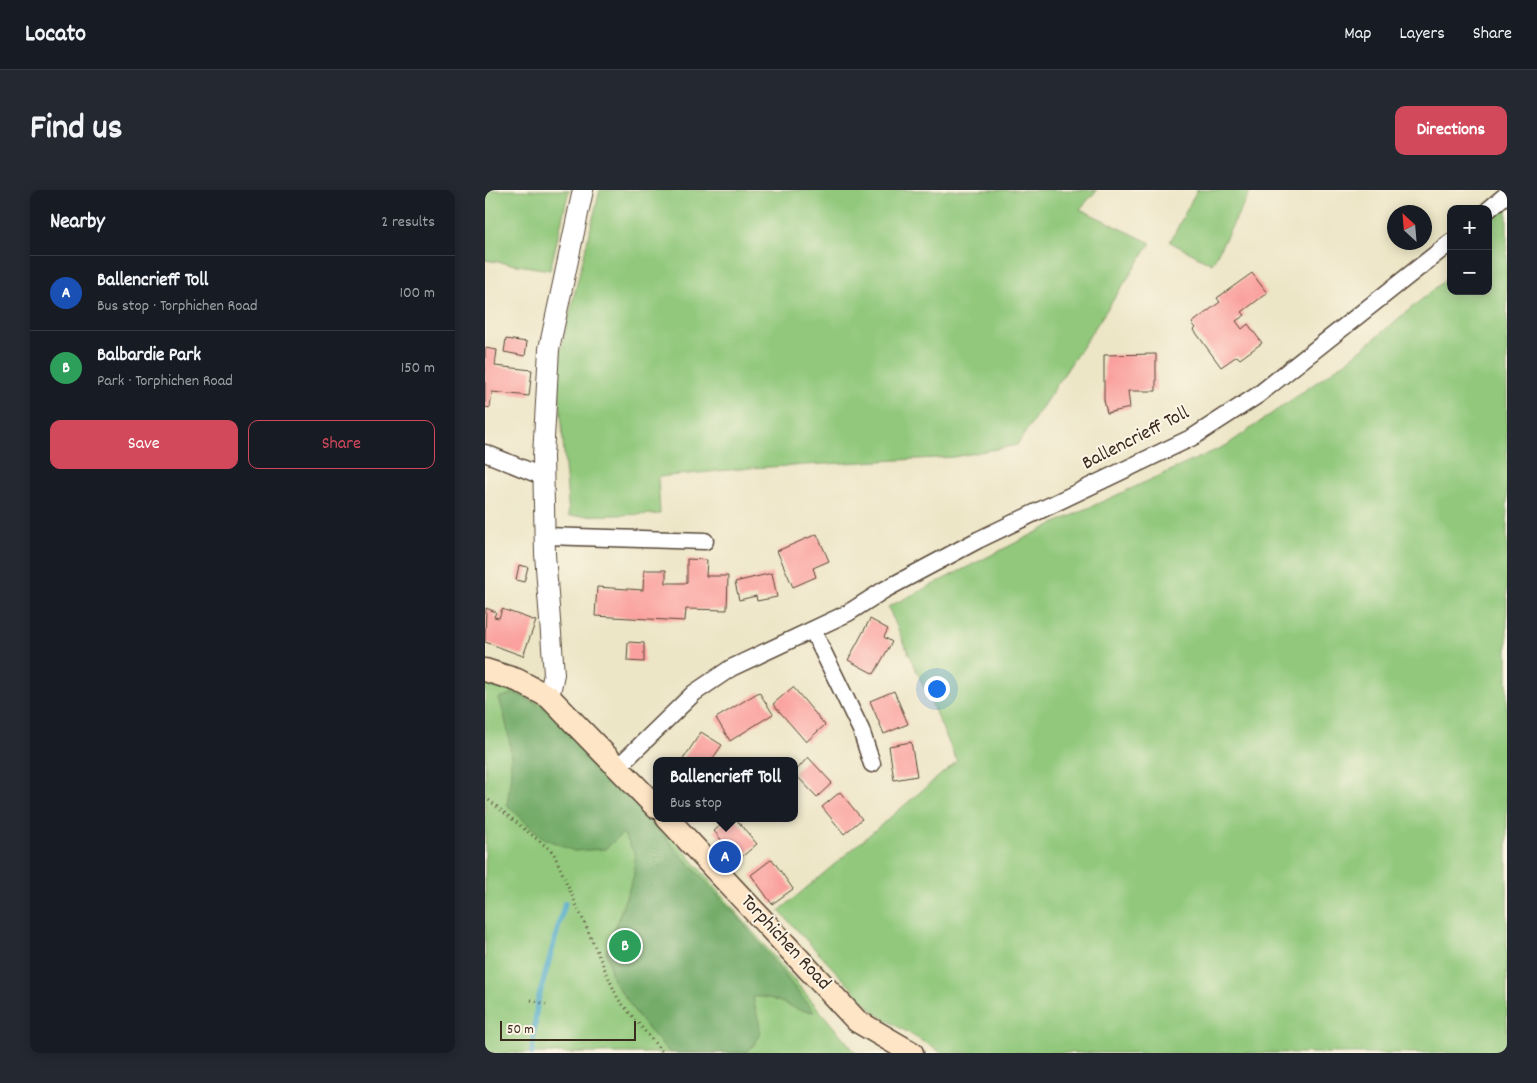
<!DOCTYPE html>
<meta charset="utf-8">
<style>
:root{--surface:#171b24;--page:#242831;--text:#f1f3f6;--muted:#9ea1a6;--line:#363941;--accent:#d1495b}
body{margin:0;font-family:Dekko,sans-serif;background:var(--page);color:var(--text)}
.controls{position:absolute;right:15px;top:15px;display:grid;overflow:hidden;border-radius:10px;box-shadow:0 2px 12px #0003}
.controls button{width:45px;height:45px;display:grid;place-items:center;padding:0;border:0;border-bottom:1px solid var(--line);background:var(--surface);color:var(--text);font:25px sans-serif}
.compass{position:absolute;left:902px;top:15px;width:45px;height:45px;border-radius:50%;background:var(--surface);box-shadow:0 2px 12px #0003;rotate:334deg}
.scale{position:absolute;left:15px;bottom:12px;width:136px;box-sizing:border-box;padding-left:5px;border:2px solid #3b2a1e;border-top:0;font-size:14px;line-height:18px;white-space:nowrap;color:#3b2a1e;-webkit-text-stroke:4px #fcf5e5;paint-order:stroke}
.you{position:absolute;left:451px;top:498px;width:18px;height:18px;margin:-12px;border:4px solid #fff;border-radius:50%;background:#1a73e8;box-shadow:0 0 0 8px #1a73e833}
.badge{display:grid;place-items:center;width:32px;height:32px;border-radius:50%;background:var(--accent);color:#fff;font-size:16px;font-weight:700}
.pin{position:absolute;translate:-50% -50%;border:2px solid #fff;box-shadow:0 1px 5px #0006}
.popup{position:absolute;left:168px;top:567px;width:145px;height:65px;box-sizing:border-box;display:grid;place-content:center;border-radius:10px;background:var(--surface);filter:drop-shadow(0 1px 4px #0005);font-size:16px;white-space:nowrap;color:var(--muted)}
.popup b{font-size:19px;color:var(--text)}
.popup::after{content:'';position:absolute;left:50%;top:100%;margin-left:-10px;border:10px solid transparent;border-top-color:var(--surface)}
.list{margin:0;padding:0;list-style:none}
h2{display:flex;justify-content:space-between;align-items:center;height:65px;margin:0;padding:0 20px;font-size:21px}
h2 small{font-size:16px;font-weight:400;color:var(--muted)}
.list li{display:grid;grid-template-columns:32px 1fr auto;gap:15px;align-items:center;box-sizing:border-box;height:75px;padding:0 20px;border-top:1px solid var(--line)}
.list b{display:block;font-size:19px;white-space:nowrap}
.list p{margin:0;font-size:16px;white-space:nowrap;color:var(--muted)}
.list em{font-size:16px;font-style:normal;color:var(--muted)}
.actions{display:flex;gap:10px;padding:15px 20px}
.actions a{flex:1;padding:11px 0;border:1px solid var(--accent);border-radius:10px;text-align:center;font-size:18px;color:var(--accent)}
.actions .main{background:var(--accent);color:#fff}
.map{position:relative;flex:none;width:1022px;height:863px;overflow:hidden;border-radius:10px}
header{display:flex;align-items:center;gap:30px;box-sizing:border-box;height:70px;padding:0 25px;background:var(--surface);border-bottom:1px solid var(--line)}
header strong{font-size:24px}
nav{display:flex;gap:28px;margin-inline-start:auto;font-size:18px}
.intro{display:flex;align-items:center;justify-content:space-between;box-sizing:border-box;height:120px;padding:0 30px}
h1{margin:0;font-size:35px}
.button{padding:12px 22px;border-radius:10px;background:var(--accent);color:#fff;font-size:18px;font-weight:700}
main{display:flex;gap:30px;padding:0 30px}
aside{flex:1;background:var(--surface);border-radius:10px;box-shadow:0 2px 12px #0003}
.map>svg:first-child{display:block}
</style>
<header>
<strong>Locato</strong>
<nav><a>Map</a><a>Layers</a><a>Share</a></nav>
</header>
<div class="intro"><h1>Find us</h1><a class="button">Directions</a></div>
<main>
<aside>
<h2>Nearby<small>2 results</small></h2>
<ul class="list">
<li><span class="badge" style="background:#1a4fb4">A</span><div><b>Ballencrieff Toll</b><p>Bus stop · Torphichen Road</p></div><em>100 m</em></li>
<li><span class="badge" style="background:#2e9e5b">B</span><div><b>Balbardie Park</b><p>Park · Torphichen Road</p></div><em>150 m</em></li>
</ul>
<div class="actions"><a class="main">Save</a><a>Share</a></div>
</aside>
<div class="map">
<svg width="1022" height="863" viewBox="0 0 1022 863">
<rect width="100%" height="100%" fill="#fcf5e5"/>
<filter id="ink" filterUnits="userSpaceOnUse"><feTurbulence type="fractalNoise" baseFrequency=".02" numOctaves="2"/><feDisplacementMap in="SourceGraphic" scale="10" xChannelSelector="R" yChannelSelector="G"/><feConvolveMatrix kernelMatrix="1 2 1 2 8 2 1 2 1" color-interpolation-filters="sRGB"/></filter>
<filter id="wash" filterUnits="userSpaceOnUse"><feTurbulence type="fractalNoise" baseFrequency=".0096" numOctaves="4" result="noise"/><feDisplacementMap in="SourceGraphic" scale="20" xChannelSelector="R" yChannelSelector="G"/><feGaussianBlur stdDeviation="1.12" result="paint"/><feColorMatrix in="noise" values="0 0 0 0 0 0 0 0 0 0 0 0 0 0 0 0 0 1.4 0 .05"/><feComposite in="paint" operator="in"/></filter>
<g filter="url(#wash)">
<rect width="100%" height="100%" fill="#ece5c6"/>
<g fill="#91c87b" stroke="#66794c">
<polygon points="0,0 84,0 65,80 0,70"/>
<polygon points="115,0 612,0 595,19 666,53 532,255 469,267 265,278 173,287 175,324 84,326 72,175"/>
<polygon points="712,0 766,0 727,74 685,52"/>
<polygon points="1022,15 1022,863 457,863 390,823 294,721 472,571 403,417 568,334 742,255 866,168 966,85 966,101 1003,101 1003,32"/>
<polygon points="0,491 18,495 62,515 189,649 371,863 0,863"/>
</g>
<path fill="#74ac6b" stroke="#586b44" d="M30 503 62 519 253 727 329 822C303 821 295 805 268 807 272 832 284 843 261 863H185L157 832 128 790 121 762 149 685 150 664 138 643 120 659 89 661 58 648 22 615C29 572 27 550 14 508Z"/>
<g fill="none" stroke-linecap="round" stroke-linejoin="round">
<polyline stroke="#4aa8c9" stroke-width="5.5" points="47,863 52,814 80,713"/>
</g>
<g id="blocks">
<g fill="#faa09e">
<polygon points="767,83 782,103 757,122 760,125 751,131 757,139 763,134 777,153 755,169 752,166 736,177 709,140 711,138 707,133 735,112 732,108"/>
<polygon points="21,149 42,152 40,166 19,162"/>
<polygon points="0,158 12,160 10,176 47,180 44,206 7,202 5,218 0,217"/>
<polygon points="671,164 671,201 643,201 645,218 622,223 619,210 619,165"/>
<polygon points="332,344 344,371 328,378 331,387 308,397 292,361"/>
<polygon points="202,369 222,370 221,386 243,386 242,420 201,419 200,431 110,426 112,397 158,400 159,380 181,380 181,393 202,393"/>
<polygon points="34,375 43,377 39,392 31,390"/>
<polygon points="287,383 292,407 272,411 271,406 254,410 250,392"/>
<polygon points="1,418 11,422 9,427 14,428 17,419 51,431 38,466 0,452"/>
<polygon points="385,429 403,439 399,447 407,452 389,484 363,470"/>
<polygon points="143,452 159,453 159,472 142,471"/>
<polygon points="308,497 340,535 321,552 288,514"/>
<polygon points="409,501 423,534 399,544 385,511"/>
<polygon points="274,502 288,524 245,551 231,528"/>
<polygon points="216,542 237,555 226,571 197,571"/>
<polygon points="426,552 432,586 409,590 404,556"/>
<polygon points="323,567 347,593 332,607 309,583"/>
<polygon points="355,602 377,629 359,644 337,617"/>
<polygon points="244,628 250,628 272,654 253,670 229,641"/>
<polygon points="287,669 308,699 287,714 266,685"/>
</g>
</g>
</g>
<g filter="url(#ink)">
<use href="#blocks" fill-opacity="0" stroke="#564637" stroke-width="1"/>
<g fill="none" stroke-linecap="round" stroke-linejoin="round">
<defs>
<g id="minor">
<polyline points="1003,20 1022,4"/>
<polyline points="0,263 59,287"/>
<polyline points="60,346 220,351"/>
<polyline points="328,441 376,540 387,574"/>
<polyline points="133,577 209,503 246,478 363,423 399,400 493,350 708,247 773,205 966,52"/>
</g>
<polyline id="tertiary" points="64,507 69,484 60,364 58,266 64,159 98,0"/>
<g id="secondary">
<polyline points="0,480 32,490 64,507 171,617"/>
<polyline points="182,628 372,831 427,863"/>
</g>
</defs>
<use href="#minor" stroke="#564637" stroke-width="19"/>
<use href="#tertiary" stroke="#564637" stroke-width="22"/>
<use href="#secondary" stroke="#564637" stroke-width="25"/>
<g stroke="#564637" stroke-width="3" stroke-dasharray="1 4" stroke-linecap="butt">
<polyline points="0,607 68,662 133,809 178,863"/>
<polyline points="46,810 61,814"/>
</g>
<use href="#minor" stroke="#fff" stroke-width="16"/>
<use href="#tertiary" stroke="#fff" stroke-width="20"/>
<use href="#secondary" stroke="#fee5c5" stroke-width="22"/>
</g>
</g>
<g text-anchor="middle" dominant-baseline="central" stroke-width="4" stroke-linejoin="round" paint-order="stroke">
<g font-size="20" fill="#3b2a1e" stroke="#fcf5e5">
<text transform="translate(651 249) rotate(-27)">Ballencrieff Toll</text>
<text transform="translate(300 753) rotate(47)">Torphichen Road</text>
</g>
</g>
</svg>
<div class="controls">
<button>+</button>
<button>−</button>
</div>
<svg class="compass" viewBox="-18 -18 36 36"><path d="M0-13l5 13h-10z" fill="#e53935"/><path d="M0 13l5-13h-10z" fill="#9ea1a6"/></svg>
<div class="scale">50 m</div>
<div class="you"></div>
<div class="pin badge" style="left:240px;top:667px;background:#1a4fb4">A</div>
<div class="popup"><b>Ballencrieff Toll</b>Bus stop</div>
<div class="pin badge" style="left:140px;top:756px;background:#2e9e5b">B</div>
</div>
</main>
